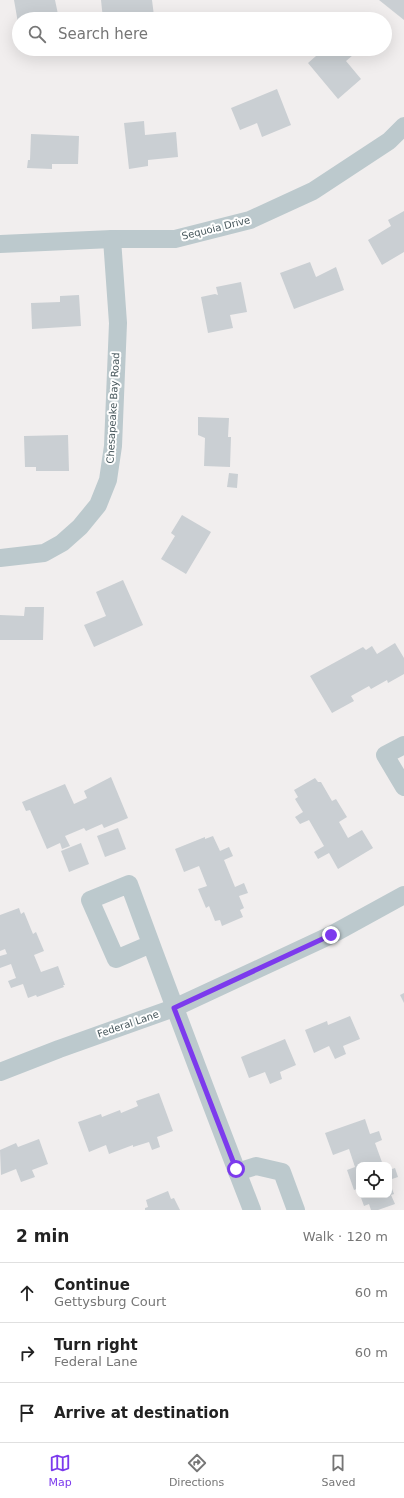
<!DOCTYPE html>
<meta charset="utf-8">
<style>
:root{--surface:#fff;--page:#f6f6f6;--text:#222;--muted:#767676;--line:#e0e0e0;--accent:#7c3aed}
body{margin:0;font-family:"DejaVu Sans",sans-serif;background:var(--page);color:var(--text)}
.controls{position:absolute;right:12px;bottom:12px;display:grid;overflow:hidden;border-radius:8px;box-shadow:0 4px 16px #0002}
.controls button{width:36px;height:36px;display:grid;place-items:center;padding:0;border:0;border-bottom:1px solid var(--line);background:var(--surface);color:var(--text);font:20px sans-serif}
.stop{position:absolute;width:12px;height:12px;margin:-9px;border:3px solid #7c3aed;border-radius:50%;background:#fff}
.stop.end{background:#7c3aed;border-color:#fff;box-shadow:0 1px 4px #0008}
.list{margin:0;padding:0;list-style:none}
h2{display:flex;justify-content:space-between;align-items:center;height:52px;margin:0;padding:0 16px;font-size:17px}
h2 small{font-size:13px;font-weight:400;color:var(--muted)}
.list li{display:grid;grid-template-columns:26px 1fr auto;gap:12px;align-items:center;box-sizing:border-box;height:60px;padding:0 16px;border-top:1px solid var(--line)}
.list b{display:block;font-size:15px;white-space:nowrap}
.list p{margin:0;font-size:13px;white-space:nowrap;color:var(--muted)}
.list em{font-size:13px;font-style:normal;color:var(--muted)}
.icon{flex:none;width:22px;height:22px;fill:none;stroke:currentColor;stroke-width:2;stroke-linecap:round;stroke-linejoin:round}
.map{position:relative;flex:none;width:404px;height:1210px;overflow:hidden}
.search{position:absolute;background:var(--surface);box-shadow:0 4px 16px #0002;left:12px;right:12px;top:12px;height:44px;display:flex;align-items:center;gap:10px;box-sizing:border-box;padding:0 14px;border-radius:22px;color:var(--muted);font-size:15px}
.sheet{height:232px;background:var(--surface)}
nav{display:flex;justify-content:space-around;align-items:center;box-sizing:border-box;height:56px;border-top:1px solid var(--line);background:var(--surface);font-size:11px;color:var(--muted)}
nav a{display:grid;justify-items:center;gap:2px}
nav .on{color:var(--accent)}
.map>svg:first-child{display:block}
</style>
<div class="map">
<svg width="404" height="1210" viewBox="0 0 404 1210">
<rect width="100%" height="100%" fill="#f1eeee"/>
<g fill="#cacfd3">
<polygon points="14,0 55,0 59,19 19,19 18,23"/>
<polygon points="101,0 152,0 154,16 126,19 103,19"/>
<polygon points="379,0 404,0 404,20"/>
<polygon points="324,49 360,49 346,61 361,79 338,99 308,63"/>
<polygon points="277,89 291,125 262,137 257,123 240,130 231,108"/>
<polygon points="144,121 145,135 176,132 178,157 148,160 148,166 129,169 124,123"/>
<polygon points="31,134 79,136 78,164 52,164 52,169 27,168 28,160 30,160"/>
<polygon points="404,211 404,252 382,265 368,240 391,226 388,220"/>
<polygon points="310,262 316,277 336,267 344,290 294,309 280,273"/>
<polygon points="241,282 247,312 230,315 233,328 208,333 201,297 215,294 218,295 216,287"/>
<polygon points="79,295 81,326 32,329 31,303 60,302 60,296"/>
<polygon points="198,417 229,418 228,437 231,437 230,467 204,466 205,438 198,435"/>
<polygon points="68,435 69,471 36,471 36,467 25,467 24,436"/>
<polygon points="229,473 238,474 237,488 227,487"/>
<polygon points="182,515 211,532 186,574 161,559 175,536 171,533"/>
<polygon points="123,580 143,625 94,647 84,625 106,616 96,592"/>
<polygon points="25,607 44,607 43,640 0,640 0,615 24,616"/>
<polygon points="395,643 404,658 404,674 388,683 387,680 371,689 369,686 351,696 354,701 332,713 310,676 363,647 366,650 372,646 377,654"/>
<polygon points="111,777 128,818 104,828 102,824 86,831 84,828 65,836 70,846 62,849 60,843 47,849 30,810 26,811 22,802 65,784 74,804 87,798 84,791"/>
<polygon points="315,778 318,782 321,782 332,801 336,799 347,817 339,822 348,838 362,830 373,848 338,869 329,853 318,859 314,852 324,846 309,820 300,824 295,817 303,812 295,799 298,797 294,790"/>
<polygon points="118,828 126,849 105,857 97,836"/>
<polygon points="213,836 220,851 229,847 233,856 224,860 235,887 244,883 248,893 239,896 244,908 240,910 243,917 222,926 220,920 215,921 209,906 206,908 198,889 207,886 199,866 184,872 175,849 205,837 205,839"/>
<polygon points="81,843 89,864 69,872 61,851"/>
<polygon points="19,908 21,914 24,912 33,934 36,932 44,951 34,955 41,972 58,966 65,985 63,985 64,987 37,997 36,995 28,998 23,984 11,988 8,981 16,978 11,964 0,968 0,956 7,954 5,949 0,951 0,915"/>
<polygon points="404,993 404,1003 400,995"/>
<polygon points="350,1016 360,1039 343,1046 346,1054 335,1059 329,1046 314,1053 305,1030 327,1021 328,1025"/>
<polygon points="285,1039 296,1065 280,1072 282,1079 270,1084 265,1072 249,1078 241,1057"/>
<polygon points="159,1093 173,1131 157,1137 160,1147 152,1150 149,1142 133,1147 133,1145 109,1154 106,1145 89,1152 78,1122 101,1114 102,1117 120,1110 121,1113 138,1106 136,1101"/>
<polygon points="365,1119 370,1134 379,1131 382,1140 375,1143 383,1165 359,1165 359,1188 354,1190 347,1170 355,1167 349,1149 333,1155 325,1133"/>
<polygon points="39,1139 48,1164 32,1170 35,1177 21,1182 16,1169 1,1175 0,1150 16,1143 18,1147"/>
<polygon points="395,1168 398,1177 389,1180 389,1170"/>
<polygon points="389,1181 394,1194 391,1195 395,1204 378,1210 371,1210 369,1204 364,1206 360,1195 389,1195"/>
<polygon points="168,1191 171,1199 174,1198 180,1210 145,1210 145,1208 148,1207 146,1200"/>
</g>
<g fill="none" stroke-linecap="round" stroke-linejoin="round">
<g stroke="#bcc9cd" stroke-width="18">
<polyline points="0,244 112,239 175,239 250,220 313,191 389,141 404,126"/>
<polyline points="0,558 44,553 62,543 80,527 98,505 108,480 113,446 118,323 112,239"/>
<polyline points="404,745 385,755 404,787"/>
<path d="M151 944 116 959 90 900 129 884C169 993 210 1102 252 1210"/>
<polyline points="0,1072 59,1049 174,1008 331,935 404,895"/>
<polyline points="237,1172 256,1166 282,1172 296,1210"/>
</g>
</g>
<g fill="none" stroke-linecap="round" stroke-linejoin="round">
<polyline stroke="#7c3aed" stroke-width="5" points="236,1169 174,1008 331,935"/>
</g>
<g text-anchor="middle" dominant-baseline="central" stroke-width="4" stroke-linejoin="round" paint-order="stroke">
<g font-size="10" fill="#46565b" stroke="#fff">
<text transform="translate(216 228) rotate(-14)">Sequoia Drive</text>
<text transform="translate(113 408) rotate(-87)">Chesapeake Bay Road</text>
<text transform="translate(128 1024) rotate(-19)">Federal Lane</text>
</g>
</g>
</svg>
<div class="controls">
<button><svg class="icon" aria-label="locate" viewBox="0 0 24 24"><circle cx="12" cy="12" r="6"/><path d="M12 2v4M12 18v4M2 12h4M18 12h4"/></svg></button>
</div>
<div class="stop" style="left:236px;top:1169px"></div>
<div class="stop end" style="left:331px;top:935px"></div>
<div class="search"><svg class="icon" aria-label="search" viewBox="0 0 24 24"><circle cx="10" cy="10" r="6"/><path d="M15 15l6 6"/></svg>Search here</div>
</div>
<section class="sheet">
<h2>2 min<small>Walk · 120 m</small></h2>
<ul class="list">
<li><svg class="icon" aria-label="ahead" viewBox="0 0 24 24"><path d="M12 20V5M6 11l6-6 6 6"/></svg><div><b>Continue</b><p>Gettysburg Court</p></div><em>60 m</em></li>
<li><svg class="icon" aria-label="right" viewBox="0 0 24 24"><path d="M7 20v-9h11M14 6l5 5-5 5"/></svg><div><b>Turn right</b><p>Federal Lane</p></div><em>60 m</em></li>
<li><svg class="icon" aria-label="arrive" viewBox="0 0 24 24"><path d="M6 21V4h12l-3 4 3 4H6"/></svg><div><b>Arrive at destination</b></div></li>
</ul>
</section>
<nav>
<a class="on"><svg class="icon" aria-label="map" viewBox="0 0 24 24"><path d="M3 6l6-2 6 2 6-2v14l-6 2-6-2-6 2zM9 4v14M15 6v14"/></svg>Map</a>
<a><svg class="icon" aria-label="directions" viewBox="0 0 24 24"><path d="M12 3l9 9-9 9-9-9zM9 14v-3h6M13 9l2 2-2 2"/></svg>Directions</a>
<a><svg class="icon" aria-label="saved" viewBox="0 0 24 24"><path d="M7 4h10v16l-5-4-5 4z"/></svg>Saved</a>
</nav>
